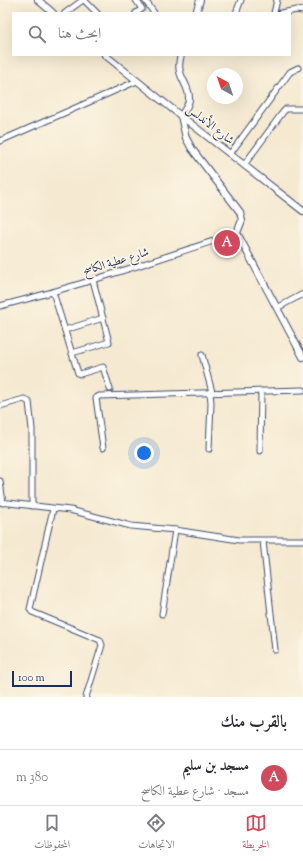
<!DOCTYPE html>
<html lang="ar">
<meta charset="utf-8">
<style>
:root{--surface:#fff;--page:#f7f7f7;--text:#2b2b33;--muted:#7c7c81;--line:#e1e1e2;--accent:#d1495b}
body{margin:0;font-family:"Sorts Mill Goudy",Amiri,serif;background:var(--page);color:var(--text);direction:rtl}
.compass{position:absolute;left:207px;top:68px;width:36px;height:36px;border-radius:50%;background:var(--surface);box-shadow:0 4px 16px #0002;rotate:320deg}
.scale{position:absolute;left:12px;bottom:10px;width:60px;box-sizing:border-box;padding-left:4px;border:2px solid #1b2f5e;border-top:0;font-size:11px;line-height:14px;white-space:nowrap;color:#1b2f5e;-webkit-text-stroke:3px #fcf5e5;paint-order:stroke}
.you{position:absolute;left:144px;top:453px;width:14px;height:14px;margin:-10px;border:3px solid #fff;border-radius:50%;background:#1a73e8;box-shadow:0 0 0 6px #1a73e833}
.badge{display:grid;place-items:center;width:26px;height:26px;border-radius:50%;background:var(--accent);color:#fff;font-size:13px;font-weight:700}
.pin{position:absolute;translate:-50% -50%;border:2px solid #fff;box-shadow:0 1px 4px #0006}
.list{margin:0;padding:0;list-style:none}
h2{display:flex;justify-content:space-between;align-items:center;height:52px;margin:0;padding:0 16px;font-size:17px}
h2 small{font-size:13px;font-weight:400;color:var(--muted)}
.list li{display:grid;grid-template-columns:26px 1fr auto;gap:12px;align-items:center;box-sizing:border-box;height:56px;padding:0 16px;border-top:1px solid var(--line)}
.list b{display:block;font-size:15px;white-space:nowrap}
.list p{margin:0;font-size:13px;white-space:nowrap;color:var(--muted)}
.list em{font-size:13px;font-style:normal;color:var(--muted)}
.icon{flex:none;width:22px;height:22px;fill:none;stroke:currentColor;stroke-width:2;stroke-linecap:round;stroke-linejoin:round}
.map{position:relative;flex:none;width:303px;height:697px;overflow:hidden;direction:ltr}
.search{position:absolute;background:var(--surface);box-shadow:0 4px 16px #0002;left:12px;right:12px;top:12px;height:44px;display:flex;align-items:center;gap:10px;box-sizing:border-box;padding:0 14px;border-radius:0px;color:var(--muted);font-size:15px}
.sheet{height:108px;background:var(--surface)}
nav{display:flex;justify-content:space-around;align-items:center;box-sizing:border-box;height:56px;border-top:1px solid var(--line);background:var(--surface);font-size:11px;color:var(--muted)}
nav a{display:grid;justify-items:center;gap:2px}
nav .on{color:var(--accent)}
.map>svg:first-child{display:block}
</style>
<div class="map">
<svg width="303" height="697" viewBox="0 0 303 697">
<rect width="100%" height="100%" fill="#fcf5e5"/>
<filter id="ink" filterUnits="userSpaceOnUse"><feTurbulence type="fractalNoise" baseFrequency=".025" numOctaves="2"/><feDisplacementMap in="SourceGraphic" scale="8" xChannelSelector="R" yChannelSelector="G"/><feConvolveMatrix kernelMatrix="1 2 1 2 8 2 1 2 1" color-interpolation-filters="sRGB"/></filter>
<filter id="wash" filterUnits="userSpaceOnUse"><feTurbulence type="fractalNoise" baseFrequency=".012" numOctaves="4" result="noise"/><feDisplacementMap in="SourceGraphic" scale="16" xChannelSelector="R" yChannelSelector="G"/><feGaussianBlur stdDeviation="0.9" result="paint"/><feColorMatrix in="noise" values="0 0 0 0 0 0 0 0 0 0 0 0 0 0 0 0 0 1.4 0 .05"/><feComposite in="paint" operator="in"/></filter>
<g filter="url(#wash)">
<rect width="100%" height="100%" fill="#f5ead1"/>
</g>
<g filter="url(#ink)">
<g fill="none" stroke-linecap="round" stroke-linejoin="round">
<defs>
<g id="minor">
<polyline points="84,0 97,13"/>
<polyline points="145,0 154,13"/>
<polyline points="65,13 83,0"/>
<polyline points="136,13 142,9 136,0"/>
<polyline points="236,13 241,0"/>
<polyline points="274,13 277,0"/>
<polyline points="281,13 297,10 303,11"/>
<polyline points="0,141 137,81"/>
<polyline points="230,154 290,72 298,68"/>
<polyline points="244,165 283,112 286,109 303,109"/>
<polyline points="53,292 78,373 80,374 103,367 110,389"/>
<path d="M0 306C80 286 159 259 237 233"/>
<polyline points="277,308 303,294"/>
<polyline points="65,330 103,318"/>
<polyline points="72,353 109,342 93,280"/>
<polyline points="202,355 212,392"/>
<polyline points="0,406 24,399 29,402 32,429 32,506"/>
<polyline points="103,448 96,398 99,396 303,390"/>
<polyline points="209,449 211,403 210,392"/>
<polyline points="260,451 261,391"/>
<polyline points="0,481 3,503"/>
<polyline points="0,502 70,510 131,526 175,530 239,540 303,540"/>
<polyline points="53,509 30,609 32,612 100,640 102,645 86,697"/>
<polyline points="263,541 275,650"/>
<polyline points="162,614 175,530"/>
</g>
<g id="major">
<polyline points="38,0 53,13"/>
<polyline points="196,13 200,0"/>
<polyline points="105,55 181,116 303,211"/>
<path d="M181 55C174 77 190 83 189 99 189 105 184 111 181 116L186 138 192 149 240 212 242 220 237 233 303 357"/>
</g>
</defs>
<use href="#minor" stroke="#3c4b6f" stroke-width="7"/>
<use href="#major" stroke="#3c4b6f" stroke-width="8"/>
<use href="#minor" stroke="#fff" stroke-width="5"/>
<use href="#major" stroke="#fff" stroke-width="6"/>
</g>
</g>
<g text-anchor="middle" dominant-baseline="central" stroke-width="3.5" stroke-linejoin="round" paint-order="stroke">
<g font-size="12" fill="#1b2f5e" stroke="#fcf5e5">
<text transform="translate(210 125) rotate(38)">شارع الأندلس</text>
<text transform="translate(116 262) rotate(-17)">شارع عطية الكاسح</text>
</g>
</g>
</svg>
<svg class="compass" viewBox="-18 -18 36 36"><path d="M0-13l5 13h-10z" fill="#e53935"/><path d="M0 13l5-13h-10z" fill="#7c7c81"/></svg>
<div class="scale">100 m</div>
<div class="you"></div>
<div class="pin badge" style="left:227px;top:243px">A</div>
<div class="search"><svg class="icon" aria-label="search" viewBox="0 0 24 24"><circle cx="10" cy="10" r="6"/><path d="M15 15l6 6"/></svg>ابحث هنا</div>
</div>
<section class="sheet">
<h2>بالقرب منك<small></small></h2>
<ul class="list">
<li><span class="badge">A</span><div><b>مسجد بن سليم</b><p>مسجد · شارع عطية الكاسح</p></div><em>380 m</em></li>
</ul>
</section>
<nav>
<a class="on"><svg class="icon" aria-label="map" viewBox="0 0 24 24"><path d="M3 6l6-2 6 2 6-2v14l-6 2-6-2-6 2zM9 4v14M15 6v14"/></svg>الخريطة</a>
<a><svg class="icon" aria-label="directions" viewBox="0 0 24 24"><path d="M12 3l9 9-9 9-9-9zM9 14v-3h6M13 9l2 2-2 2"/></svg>الاتجاهات</a>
<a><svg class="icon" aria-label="saved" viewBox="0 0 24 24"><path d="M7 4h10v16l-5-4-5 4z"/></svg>المحفوظات</a>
</nav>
